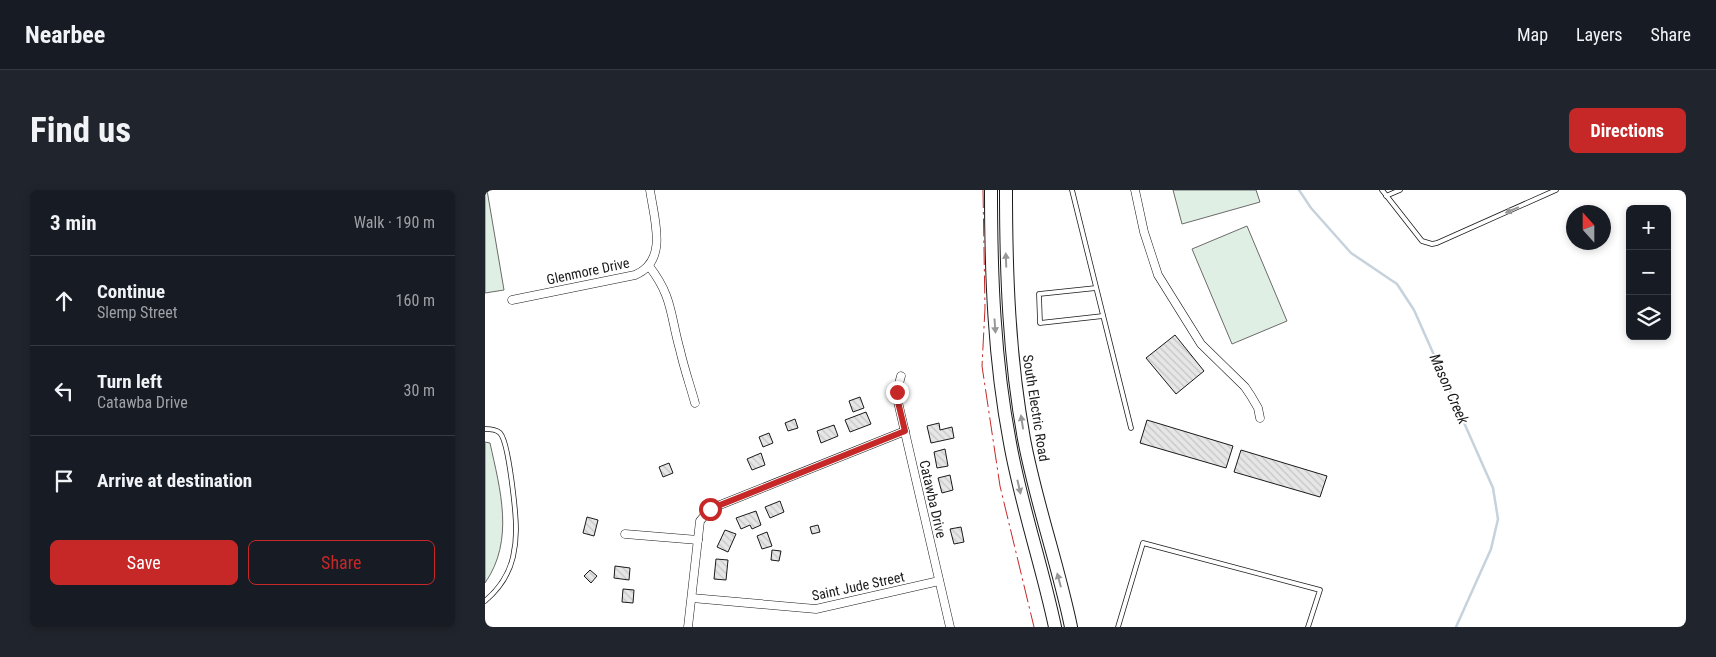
<!DOCTYPE html>
<meta charset="utf-8">
<style>
:root{--surface:#171b24;--page:#20242c;--text:#f1f3f6;--muted:#9ea1a6;--line:#363941;--accent:#c62828}
body{margin:0;font-family:"Roboto Condensed",sans-serif;background:var(--page);color:var(--text)}
.controls{position:absolute;right:15px;top:15px;display:grid;overflow:hidden;border-radius:8px;box-shadow:0 2px 8px #0003}
.controls button{width:45px;height:45px;display:grid;place-items:center;padding:0;border:0;border-bottom:1px solid var(--line);background:var(--surface);color:var(--text);font:25px sans-serif}
.compass{position:absolute;left:1081px;top:15px;width:45px;height:45px;border-radius:50%;background:var(--surface);box-shadow:0 2px 8px #0003;rotate:339deg}
.stop{position:absolute;width:15px;height:15px;margin:-11px;border:4px solid #c62828;border-radius:50%;background:#fff}
.stop.end{background:#c62828;border-color:#fff;box-shadow:0 1px 5px #0008}
.list{margin:0;padding:0;list-style:none}
h2{display:flex;justify-content:space-between;align-items:center;height:65px;margin:0;padding:0 20px;font-size:21px}
h2 small{font-size:16px;font-weight:400;color:var(--muted)}
.list li{display:grid;grid-template-columns:32px 1fr auto;gap:15px;align-items:center;box-sizing:border-box;height:90px;padding:0 20px;border-top:1px solid var(--line)}
.list b{display:block;font-size:19px;white-space:nowrap}
.list p{margin:0;font-size:16px;white-space:nowrap;color:var(--muted)}
.list em{font-size:16px;font-style:normal;color:var(--muted)}
.actions{display:flex;gap:10px;padding:15px 20px}
.actions a{flex:1;padding:11px 0;border:1px solid var(--accent);border-radius:8px;text-align:center;font-size:18px;color:var(--accent)}
.actions .main{background:var(--accent);color:#fff}
.icon{flex:none;width:28px;height:28px;fill:none;stroke:currentColor;stroke-width:2;stroke-linecap:round;stroke-linejoin:round}
.map{position:relative;flex:none;width:1201px;height:437px;overflow:hidden;border-radius:8px}
header{display:flex;align-items:center;gap:30px;box-sizing:border-box;height:70px;padding:0 25px;background:var(--surface);border-bottom:1px solid var(--line)}
header strong{font-size:24px}
nav{display:flex;gap:28px;margin-inline-start:auto;font-size:18px}
.intro{display:flex;align-items:center;justify-content:space-between;box-sizing:border-box;height:120px;padding:0 30px}
h1{margin:0;font-size:35px}
.button{padding:12px 22px;border-radius:8px;background:var(--accent);color:#fff;font-size:18px;font-weight:700}
main{display:flex;gap:30px;padding:0 30px}
aside{flex:1;background:var(--surface);border-radius:8px;box-shadow:0 2px 8px #0003}
.map>svg:first-child{display:block}
</style>
<header>
<strong>Nearbee</strong>
<nav><a>Map</a><a>Layers</a><a>Share</a></nav>
</header>
<div class="intro"><h1>Find us</h1><a class="button">Directions</a></div>
<main>
<aside>
<h2>3 min<small>Walk · 190 m</small></h2>
<ul class="list">
<li><svg class="icon" aria-label="ahead" viewBox="0 0 24 24"><path d="M12 20V5M6 11l6-6 6 6"/></svg><div><b>Continue</b><p>Slemp Street</p></div><em>160 m</em></li>
<li><svg class="icon" aria-label="left" viewBox="0 0 24 24"><path d="M17 20v-9H6M10 6l-5 5 5 5"/></svg><div><b>Turn left</b><p>Catawba Drive</p></div><em>30 m</em></li>
<li><svg class="icon" aria-label="arrive" viewBox="0 0 24 24"><path d="M6 21V4h12l-3 4 3 4H6"/></svg><div><b>Arrive at destination</b></div></li>
</ul>
<div class="actions"><a class="main">Save</a><a>Share</a></div>
</aside>
<div class="map">
<svg width="1201" height="437" viewBox="0 0 1201 437">
<defs>
<pattern id="building-back-hatch" width="6" height="6" patternUnits="userSpaceOnUse" patternTransform="scale(1.25)"><rect width="6" height="6" fill="#e6e6e6"/><path d="M-1 5l2 2M0 0l6 6M5-1l2 2" fill="none" stroke="#c5c5c5"/></pattern>
</defs>
<rect width="100%" height="100%" fill="#fff"/>
<g fill="#e0efe3" stroke="#6a6a6a">
<polygon points="0,0 2,0 19,100 0,103"/>
<polygon points="688,0 771,0 775,12 697,34"/>
<polygon points="762,36 802,131 747,154 707,59"/>
<path d="M0 252 5 253C15 299 30 350 0 393Z"/>
</g>
<g fill="none" stroke-linecap="round" stroke-linejoin="round">
<polyline stroke="#c6d2dc" stroke-width="2.5" points="814,0 826,18 866,63 912,94 929,120 1008,298 1013,329 1006,359 971,437"/>
</g>
<g fill="url(#building-back-hatch)" stroke="#1a1a1a">
<polygon points="690,145 719,181 691,204 661,168"/>
<polygon points="375,207 379,218 368,222 364,211"/>
<polygon points="381,222 386,234 365,242 360,230"/>
<polygon points="310,229 313,238 303,241 300,233"/>
<polygon points="662,230 748,256 741,278 655,253"/>
<polygon points="454,233 455,240 467,237 469,248 446,253 442,236"/>
<polygon points="349,235 353,246 336,253 332,241"/>
<polygon points="284,243 288,253 278,257 274,247"/>
<polygon points="460,259 463,276 452,278 449,262"/>
<polygon points="756,260 842,286 835,307 749,282"/>
<polygon points="276,263 280,275 267,280 262,269"/>
<polygon points="184,273 188,283 178,287 174,277"/>
<polygon points="465,285 468,300 457,303 453,288"/>
<polygon points="295,311 299,322 285,328 280,317"/>
<polygon points="271,321 276,335 267,339 265,335 256,339 251,328"/>
<polygon points="102,327 113,330 109,346 98,343"/>
<polygon points="333,335 335,342 327,344 325,337"/>
<polygon points="476,337 479,352 469,354 465,339"/>
<polygon points="240,340 251,344 243,362 232,357"/>
<polygon points="282,342 287,356 277,359 272,346"/>
<polygon points="287,360 296,361 294,371 286,370"/>
<polygon points="231,369 243,370 241,390 229,389"/>
<polygon points="130,376 145,378 144,390 129,388"/>
<polygon points="105,380 112,386 106,393 99,386"/>
<polygon points="138,399 149,400 148,413 137,412"/>
</g>
<g fill="none" stroke-linecap="round" stroke-linejoin="round">
<defs>
<g id="service">
<polyline points="587,0 646,238"/>
<polyline points="897,0 937,51 947,54 952,53 1071,0"/>
<polyline points="901,6 915,0"/>
<polyline points="611,98 554,104 555,133 618,126"/>
<path d="M0 239C5 239 11 239 15 243 24 252 31 324 31 340 31 349 30 358 28 367 24 384 13 400 0 411"/>
<polyline points="633,437 658,353 835,400 823,437"/>
</g>
<g id="minor">
<polyline points="650,0 659,42 673,85 716,154 760,197 766,206 773,218 775,228"/>
<path d="M164 76C188 107 185 125 195 160 199 178 205 195 210 213"/>
<path d="M27 110 150 85C184 71 169 29 165 0"/>
<polyline points="416,186 412,201 413,212 465,437"/>
<polyline points="140,344 213,350"/>
<polyline points="207,408 331,419 454,391"/>
<polyline points="203,437 215,331 225,319 420,241"/>
</g>
<g id="primary">
<path d="M506 0C506 85 509 169 525 253 536 315 557 375 570 437"/>
<path d="M521 0C521 84 524 167 539 249 551 313 573 374 586 437"/>
</g>
</defs>
<use href="#service" stroke="#1a1a1a" stroke-width="5.5"/>
<use href="#minor" stroke="#1a1a1a" stroke-width="9"/>
<use href="#primary" stroke="#1a1a1a" stroke-width="14"/>
<use href="#service" stroke="#fff" stroke-width="4"/>
<use href="#minor" stroke="#fff" stroke-width="8"/>
<use href="#primary" stroke="#fff" stroke-width="12"/>
<polyline stroke="#c62828" stroke-width="1" stroke-dasharray="18 4 2.5 4" stroke-linecap="butt" points="498,0 500,118 497,176 515,296 549,437"/>
</g>
<defs><path id="oneway-solid" d="M-6-.8H1V-3.2L6.5 0L1 3.2V.8H-6Z" transform="scale(1.25)"/></defs>
<g fill="#989898">
<use href="#oneway-solid" transform="translate(1027 20) rotate(157)"/>
<use href="#oneway-solid" transform="translate(521 70) rotate(-92)"/>
<use href="#oneway-solid" transform="translate(510 136) rotate(86)"/>
<use href="#oneway-solid" transform="translate(537 232) rotate(-99)"/>
<use href="#oneway-solid" transform="translate(534 297) rotate(77)"/>
<use href="#oneway-solid" transform="translate(574 390) rotate(-105)"/>
</g>
<g fill="none" stroke-linecap="round" stroke-linejoin="round">
<polyline stroke="#c62828" stroke-width="6" points="225,319 420,241 413,212 412,202"/>
</g>
<g text-anchor="middle" dominant-baseline="central" stroke-width="4" stroke-linejoin="round" paint-order="stroke">
<g font-size="14" fill="#1a1a1a" stroke="#fff">
<text transform="translate(103 81) rotate(-12)">Glenmore Drive</text>
<text transform="translate(551 218) rotate(81)">South Electric Road</text>
<text transform="translate(448 309) rotate(77)">Catawba Drive</text>
<text transform="translate(373 396) rotate(-12)">Saint Jude Street</text>
</g>
<g font-size="15" font-style="italic" fill="#1a1a1a" stroke="#fff">
<text transform="translate(964 199) rotate(66)">Mason Creek</text>
</g>
</g>
</svg>
<div class="controls">
<button>+</button>
<button>−</button>
<button><svg class="icon" aria-label="layers" viewBox="0 0 24 24"><path d="M12 4l9 5-9 5-9-5zM3 14l9 5 9-5"/></svg></button>
</div>
<svg class="compass" viewBox="-18 -18 36 36"><path d="M0-13l5 13h-10z" fill="#e53935"/><path d="M0 13l5-13h-10z" fill="#9ea1a6"/></svg>
<div class="stop" style="left:225px;top:319px"></div>
<div class="stop end" style="left:412px;top:202px"></div>
</div>
</main>
